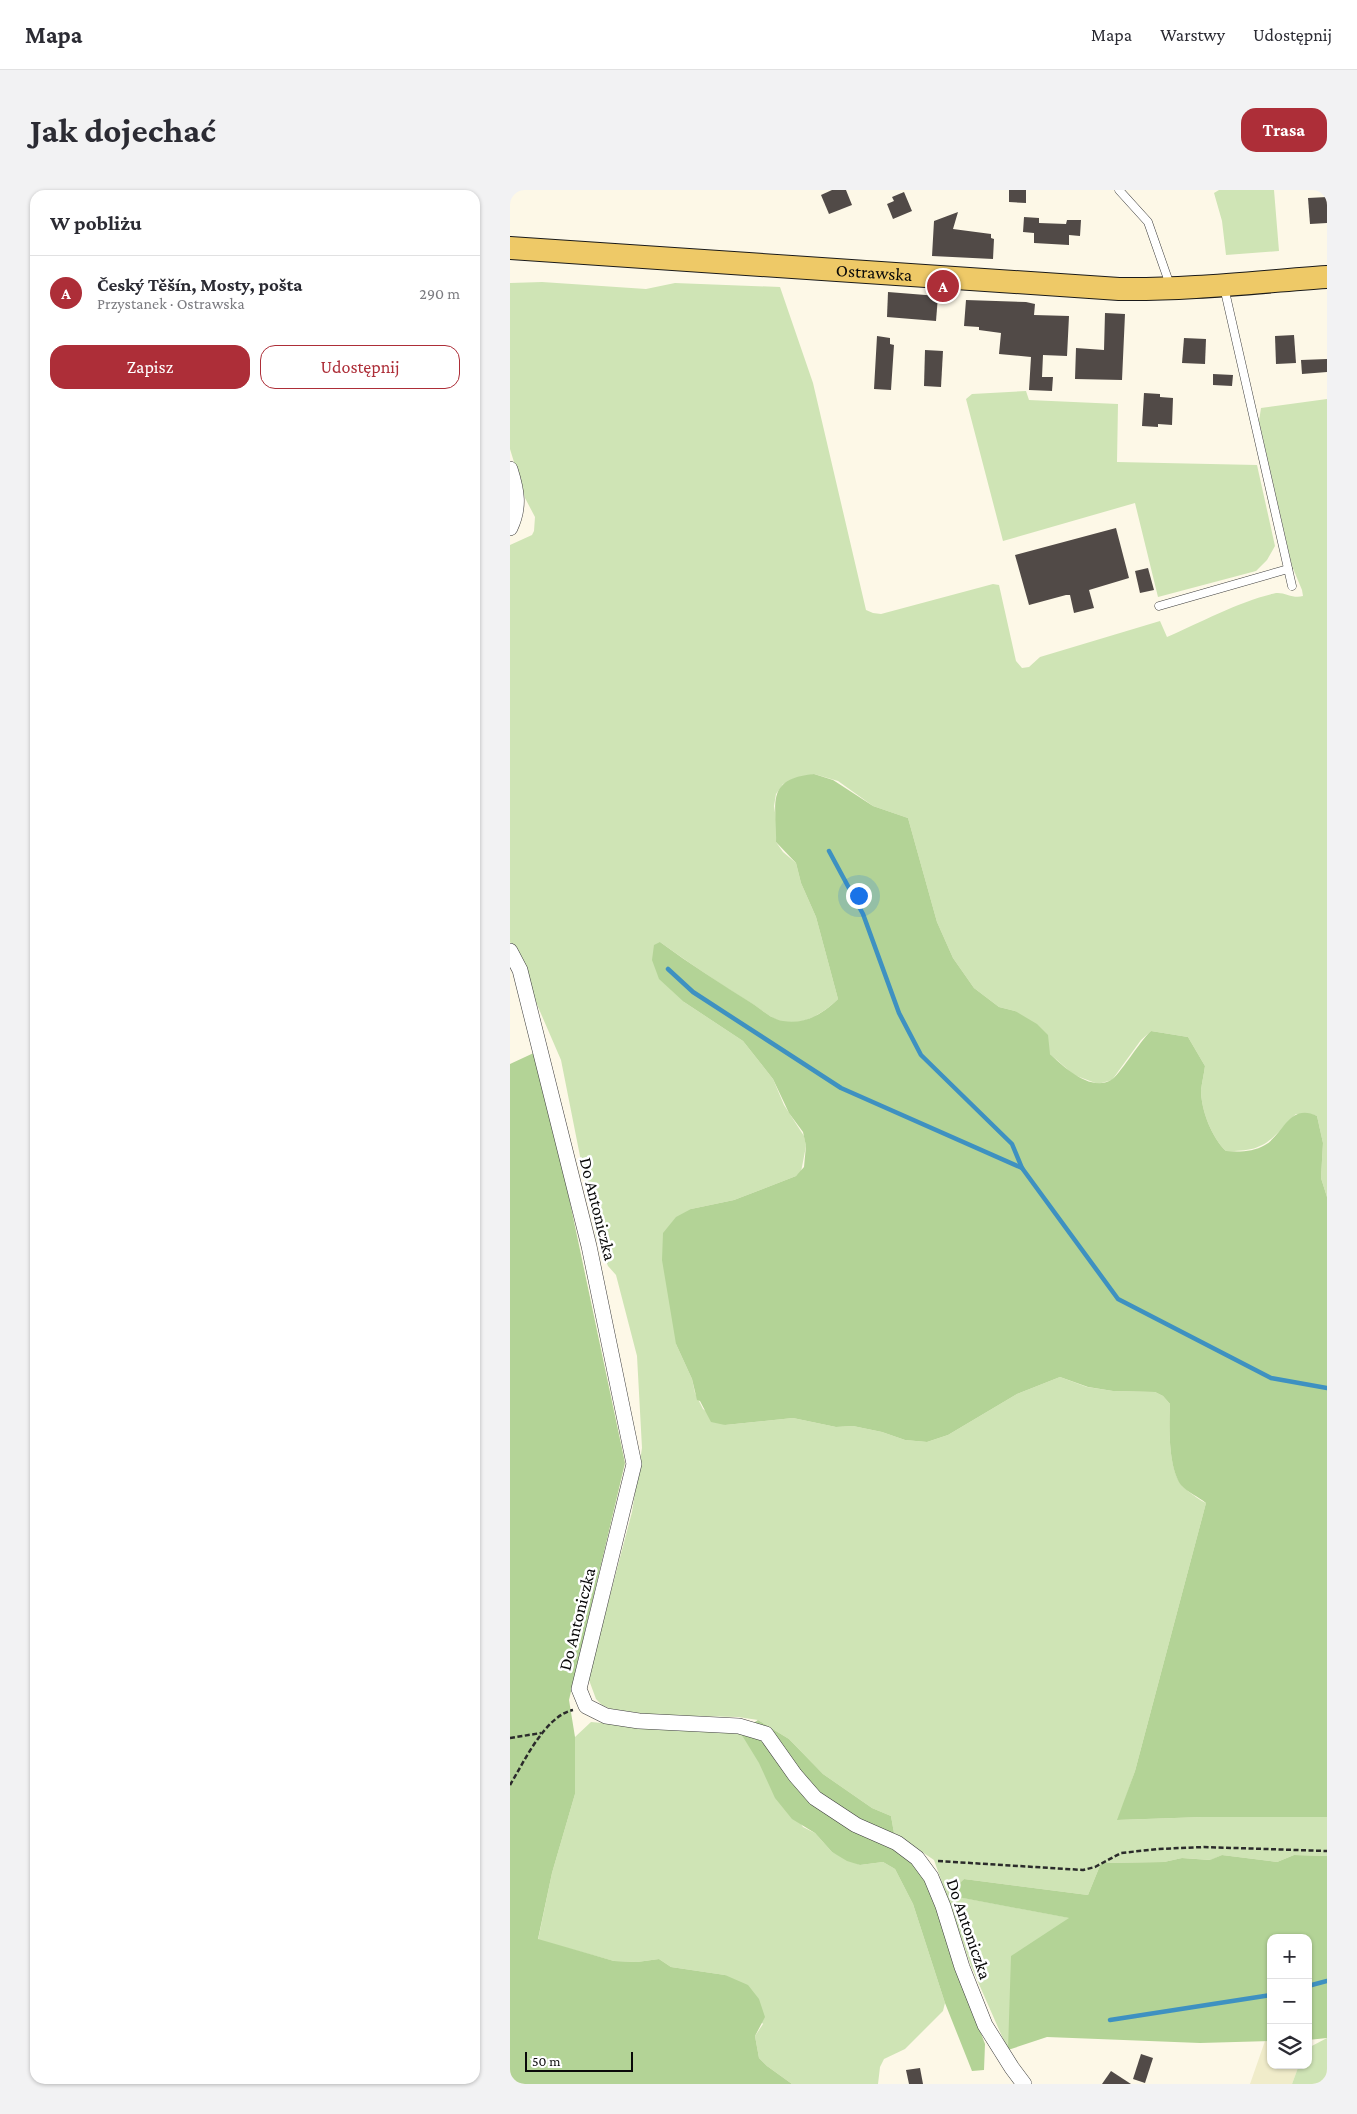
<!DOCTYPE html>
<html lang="pl">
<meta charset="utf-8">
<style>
:root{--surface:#fff;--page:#f2f2f3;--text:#2b2b33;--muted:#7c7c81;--line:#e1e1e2;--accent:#ad2e38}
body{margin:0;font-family:"Crimson Pro",serif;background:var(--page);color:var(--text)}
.controls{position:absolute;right:15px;bottom:15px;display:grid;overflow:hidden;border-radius:10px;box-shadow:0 1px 4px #0004}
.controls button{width:45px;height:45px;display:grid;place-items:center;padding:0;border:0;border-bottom:1px solid var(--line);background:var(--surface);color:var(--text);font:25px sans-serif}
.scale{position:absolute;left:15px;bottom:12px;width:108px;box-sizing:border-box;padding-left:5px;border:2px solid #090909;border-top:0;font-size:14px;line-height:18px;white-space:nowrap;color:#090909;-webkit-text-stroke:4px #fff;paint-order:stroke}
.you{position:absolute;left:348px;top:705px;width:18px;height:18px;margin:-12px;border:4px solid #fff;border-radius:50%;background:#1a73e8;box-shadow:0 0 0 8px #1a73e833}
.badge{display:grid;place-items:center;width:32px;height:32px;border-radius:50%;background:var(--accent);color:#fff;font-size:16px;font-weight:700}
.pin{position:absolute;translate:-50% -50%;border:2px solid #fff;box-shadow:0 1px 5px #0006}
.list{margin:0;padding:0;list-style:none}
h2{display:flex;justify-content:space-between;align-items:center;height:65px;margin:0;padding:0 20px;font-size:21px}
h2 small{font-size:16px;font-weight:400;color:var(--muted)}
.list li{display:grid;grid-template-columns:32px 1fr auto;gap:15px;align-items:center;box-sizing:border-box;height:75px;padding:0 20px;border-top:1px solid var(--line)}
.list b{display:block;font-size:19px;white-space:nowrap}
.list p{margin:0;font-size:16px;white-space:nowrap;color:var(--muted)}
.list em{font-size:16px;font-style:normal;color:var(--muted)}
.actions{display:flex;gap:10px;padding:15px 20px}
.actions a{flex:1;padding:11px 0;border:1px solid var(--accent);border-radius:15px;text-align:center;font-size:18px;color:var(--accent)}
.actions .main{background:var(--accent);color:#fff}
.icon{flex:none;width:28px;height:28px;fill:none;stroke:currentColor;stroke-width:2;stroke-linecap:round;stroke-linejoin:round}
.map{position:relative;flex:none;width:817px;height:1894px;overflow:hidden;border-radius:15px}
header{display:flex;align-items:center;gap:30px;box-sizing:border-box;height:70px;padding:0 25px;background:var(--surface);border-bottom:1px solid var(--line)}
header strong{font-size:24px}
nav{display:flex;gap:28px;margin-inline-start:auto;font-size:18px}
.intro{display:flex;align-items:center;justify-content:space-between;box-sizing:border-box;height:120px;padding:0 30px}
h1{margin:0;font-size:35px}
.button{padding:12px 22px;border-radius:15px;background:var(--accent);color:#fff;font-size:18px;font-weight:700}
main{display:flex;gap:30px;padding:0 30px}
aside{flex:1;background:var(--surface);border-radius:15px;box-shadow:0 1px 4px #0004}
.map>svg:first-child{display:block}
</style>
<header>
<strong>Mapa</strong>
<nav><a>Mapa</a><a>Warstwy</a><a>Udostępnij</a></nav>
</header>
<div class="intro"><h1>Jak dojechać</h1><a class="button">Trasa</a></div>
<main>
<aside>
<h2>W pobliżu<small></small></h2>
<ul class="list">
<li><span class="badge">A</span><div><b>Český Těšín, Mosty, pošta</b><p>Przystanek · Ostrawska</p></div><em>290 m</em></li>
</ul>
<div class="actions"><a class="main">Zapisz</a><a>Udostępnij</a></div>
</aside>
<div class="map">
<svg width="817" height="1894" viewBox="0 0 817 1894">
<rect width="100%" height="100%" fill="#fdf8e7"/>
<polygon fill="#f0ecca" points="755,1851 761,1851 761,1875 789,1875 782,1894 740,1894"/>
<g fill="#cfe4b5">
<polygon points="709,0 764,0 769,61 716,65 712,31 704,3"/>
<path d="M32 92 136 99 165 93 270 97 303 193 356 420 363 423 371 424 483 394 489 395 506 471 512 478 519 477 530 467 650 431 657 447C689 433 732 410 766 403 775 402 783 409 793 406L792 400 782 376 749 231 751 218 817 209V1007L811 988 813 953 807 926 801 924H786C760 950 756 962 716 961 702 948 691 920 691 900 692 892 694 884 695 876L678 847 641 841 631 850 602 890 588 894 564 885 540 864 505 821 489 817 464 798 443 768 427 732 398 628 363 616 328 591 304 584 273 594 266 604 264 616 266 629V652L273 662 286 673 291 693 306 727 328 809C314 823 290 838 269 831 258 826 247 816 236 810 207 792 178 772 150 752L174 812 233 851 263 889 274 915 294 946 296 956 291 982 286 986 224 1010 181 1019 166 1154 182 1189 185 1203 193 1219 215 1235 283 1228 326 1237 343 1236 372 1242 395 1250 417 1252 438 1245 507 1204 550 1187 577 1197 603 1201 645 1202 653 1206 660 1214C659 1235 658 1277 671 1294 674 1299 691 1311 696 1313L625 1581 608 1630 693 1627H817V1666L784 1665 767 1672 712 1665 701 1670 672 1668 654 1672 591 1673 578 1705 454 1689 438 1705 560 1728 498 1860 461 1776 424 1670 384 1643 381 1626 362 1618 313 1584 279 1549 248 1530 228 1527 143 1525 101 1519 92 1515 86 1509 79 1490 83 1470 122 1322 132 1258 127 1166 106 1085 98 1076 86 1047 51 870 0 752V355L22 345 24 341 25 327 15 308 0 259V93Z"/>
<polygon points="516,201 519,210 608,214 607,272 747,275 765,356 757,370 746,381 648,407 625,313 493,351 456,209 462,204"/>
<polygon points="81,1532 137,1537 230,1541 293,1637 305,1643 322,1662 350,1675 373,1672 385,1679 403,1714 435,1813 433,1821 395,1859 374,1869 370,1877 368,1894 282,1894 257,1876 249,1868 245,1846 253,1834 215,1785 161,1777 149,1769 127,1772 104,1771 28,1750 42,1683 65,1604 65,1547"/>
<polygon points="817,1848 817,1894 782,1894 789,1875 798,1875 798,1858"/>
</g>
<g fill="#b3d396">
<path d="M304 584 323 590 363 616 398 628 427 732 443 768 464 798 489 817 505 821 527 834 538 845 540 864C554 877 580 902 601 890 609 886 629 852 641 841L678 847 695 876C694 884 692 892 691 900 691 920 702 948 716 961 729 962 743 962 755 955 774 944 779 913 807 926L813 953 811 988 817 1007V1627H693L607 1630 625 1581 696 1313C689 1307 677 1302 671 1295 658 1277 659 1235 660 1214L653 1206 645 1202 603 1201 578 1197 550 1187 507 1204 438 1245 417 1252 395 1250 372 1242 343 1236 326 1237 283 1228 215 1235 201 1232 190 1211 187 1210 182 1189 166 1154 152 1070 153 1043 166 1027 181 1019 224 1010 286 986 294 977 296 956 293 942 279 923 263 889 233 851 174 812 149 789 142 770 144 755 150 752C180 774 211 794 243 814 252 820 263 830 273 831 294 835 313 824 328 809L306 727 291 693 286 673 266 652C267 614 254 589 304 584Z"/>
<polygon points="28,861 115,1273 59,1510 65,1547 65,1604 42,1683 28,1749 104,1771 127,1772 149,1769 161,1777 215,1785 238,1795 249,1809 255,1827 245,1846 249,1868 257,1876 282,1894 0,1894 0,874"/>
<polygon points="248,1530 279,1549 313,1584 362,1618 381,1626 384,1643 384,1658 405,1674 419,1694 436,1750 475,1854 474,1880 462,1881 435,1813 403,1714 385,1679 373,1672 350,1675 337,1671 322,1662 305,1643 282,1629 265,1608 249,1573 230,1542"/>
<polygon points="712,1665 767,1672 784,1665 817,1666 817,1848 798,1850 798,1748 761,1748 761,1851 690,1853 537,1847 498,1860 501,1766 559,1728 437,1705 454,1689 578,1705 591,1673 654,1672 672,1668 700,1670"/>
</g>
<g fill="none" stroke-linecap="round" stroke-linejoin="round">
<g stroke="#3e91c1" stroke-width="4.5">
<polyline points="319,661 353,724 389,823 411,865 502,954 512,978 608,1109 761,1188 817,1198"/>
<polyline points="158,779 183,802 331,898 512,978"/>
<polyline points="798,1796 817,1791"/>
<polyline points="600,1830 761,1805"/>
</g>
</g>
<g fill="#514a47">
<polygon points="322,0 336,0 342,15 319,24 311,5"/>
<polygon points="499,0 516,0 516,13 499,12"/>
<polygon points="394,2 402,21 383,29 377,14 384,11 382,7"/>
<polygon points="817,7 817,33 800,34 798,8"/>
<polygon points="448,22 443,39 481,44 481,48 484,49 483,69 422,66 424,31"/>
<polygon points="514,27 529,28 529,33 556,34 557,30 571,30 570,46 559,45 559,55 524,53 524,43 513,42"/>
<polygon points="378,102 428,106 426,131 377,127"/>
<polygon points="456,110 516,112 525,114 524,125 559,126 557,166 533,165 532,187 543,187 542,201 519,200 521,167 489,164 491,143 469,140 469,137 454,136"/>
<polygon points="595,123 615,124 612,190 565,189 566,158 594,160"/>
<polygon points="784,145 786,173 766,174 765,146"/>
<polygon points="367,146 380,148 380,154 384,155 381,200 364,199"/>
<polygon points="674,148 696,149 695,174 672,173"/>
<polygon points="415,160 433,161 431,197 414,196"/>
<polygon points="817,169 817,182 792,184 791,170"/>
<polygon points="703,184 723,185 722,196 703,195"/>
<polygon points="634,203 650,204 650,207 663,208 662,235 648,234 648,237 632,236"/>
<polygon points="606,338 619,388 579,400 584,418 564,423 560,405 556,405 519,415 505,365"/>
<polygon points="638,378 644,400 630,403 625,381"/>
<polygon points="631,1864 643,1868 635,1893 623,1889"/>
<polygon points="410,1878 413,1894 399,1894 396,1880"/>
<polygon points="601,1881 621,1894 592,1894"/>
</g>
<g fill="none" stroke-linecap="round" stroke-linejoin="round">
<defs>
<g id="lane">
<polyline points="609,0 638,32 660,95"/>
<polyline points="714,97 782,396"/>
<polyline points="649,416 778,379"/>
</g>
<g id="street">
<path d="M0 279C7 301 10 317 0 338"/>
<polyline points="0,761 10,780 79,1056 124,1274 69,1499 76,1516 96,1526 129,1531 229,1536 256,1544 285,1585 305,1608 346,1635 387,1653 407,1668 421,1687 433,1716 452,1777 475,1835 502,1878 514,1894"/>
</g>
<g id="primary">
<path id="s1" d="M0 58 609 99C680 100 746 92 817 87"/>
</g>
</defs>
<use href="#lane" stroke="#3c3c3c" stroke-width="9"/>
<use href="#street" stroke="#3c3c3c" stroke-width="16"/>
<use href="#primary" stroke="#1a1a1a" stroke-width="24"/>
<g stroke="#2b2b2b" stroke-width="2.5" stroke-dasharray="5 2.5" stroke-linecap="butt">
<polyline points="0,1548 31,1543"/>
<path d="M0 1595C14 1572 35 1526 63 1520"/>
<polyline points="428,1671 573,1680 585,1677 611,1663 648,1659 694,1657 817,1661"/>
</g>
<use href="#lane" stroke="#fff" stroke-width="8"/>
<use href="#street" stroke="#fff" stroke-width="15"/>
<use href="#primary" stroke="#eec967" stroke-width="22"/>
</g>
<g text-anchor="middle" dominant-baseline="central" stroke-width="5" stroke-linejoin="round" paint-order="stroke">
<g font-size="18" fill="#090909" stroke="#fff">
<text stroke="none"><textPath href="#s1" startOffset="365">Ostrawska</textPath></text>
<text transform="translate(88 1019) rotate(76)">Do Antoniczka</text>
<text transform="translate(67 1429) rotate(-76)">Do Antoniczka</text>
<text transform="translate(459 1739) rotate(71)">Do Antoniczka</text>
</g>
</g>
</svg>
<div class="controls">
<button>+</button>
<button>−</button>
<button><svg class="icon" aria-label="layers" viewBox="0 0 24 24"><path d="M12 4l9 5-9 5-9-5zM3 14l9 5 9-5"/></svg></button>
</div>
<div class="scale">50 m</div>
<div class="you"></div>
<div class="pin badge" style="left:433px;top:96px">A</div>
</div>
</main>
